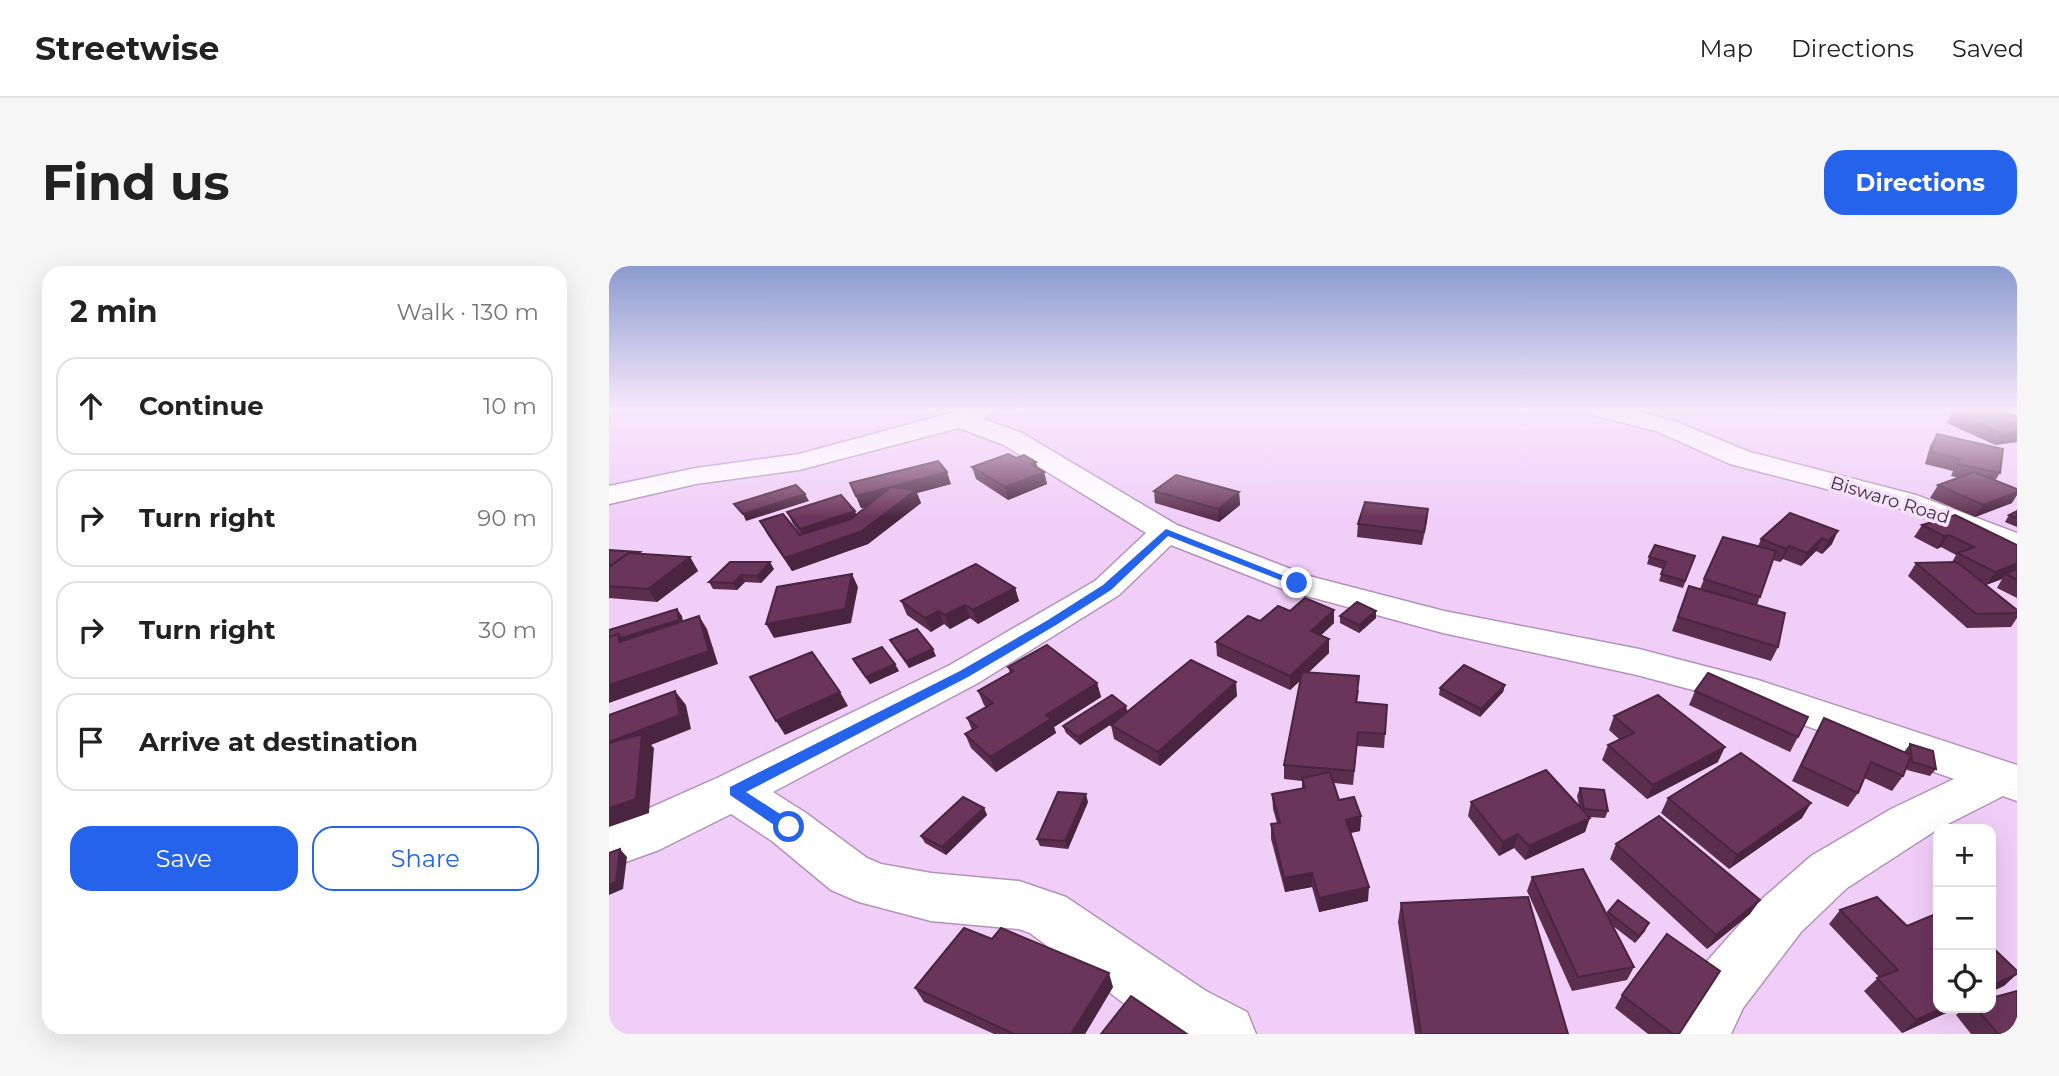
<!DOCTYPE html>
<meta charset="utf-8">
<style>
:root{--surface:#fff;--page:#f6f6f6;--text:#222;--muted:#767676;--line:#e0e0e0;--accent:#2563eb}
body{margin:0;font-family:Montserrat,sans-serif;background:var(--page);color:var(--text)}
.controls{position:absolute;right:21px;bottom:21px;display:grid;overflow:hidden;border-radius:14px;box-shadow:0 7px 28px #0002}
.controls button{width:63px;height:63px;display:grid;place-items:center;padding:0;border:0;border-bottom:2px solid var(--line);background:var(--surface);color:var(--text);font:35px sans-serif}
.stop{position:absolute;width:21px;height:21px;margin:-16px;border:5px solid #2563eb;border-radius:50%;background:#fff}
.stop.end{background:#2563eb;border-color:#fff;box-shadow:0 2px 7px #0008}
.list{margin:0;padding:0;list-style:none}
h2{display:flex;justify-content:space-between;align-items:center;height:91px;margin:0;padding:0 28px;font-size:30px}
h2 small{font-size:23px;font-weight:400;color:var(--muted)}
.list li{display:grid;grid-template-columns:46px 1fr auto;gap:21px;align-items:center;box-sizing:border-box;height:98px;margin:0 14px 14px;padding:0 14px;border:2px solid var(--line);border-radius:21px}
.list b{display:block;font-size:26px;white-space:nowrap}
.list em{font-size:23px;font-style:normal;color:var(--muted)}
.actions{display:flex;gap:14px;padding:21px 28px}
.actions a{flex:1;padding:16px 0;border:2px solid var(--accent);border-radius:21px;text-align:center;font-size:24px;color:var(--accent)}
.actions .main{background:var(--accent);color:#fff}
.icon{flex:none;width:38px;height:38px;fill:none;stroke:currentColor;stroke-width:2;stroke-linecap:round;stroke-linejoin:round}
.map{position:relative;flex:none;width:1408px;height:768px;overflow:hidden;border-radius:21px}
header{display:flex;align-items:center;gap:42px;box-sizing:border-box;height:98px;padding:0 35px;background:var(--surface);border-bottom:2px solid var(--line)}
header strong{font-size:33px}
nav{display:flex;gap:38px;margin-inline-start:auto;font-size:24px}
.intro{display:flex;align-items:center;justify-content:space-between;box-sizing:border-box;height:168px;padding:0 42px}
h1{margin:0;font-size:49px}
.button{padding:18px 32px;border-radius:21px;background:var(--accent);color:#fff;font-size:24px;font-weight:700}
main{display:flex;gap:42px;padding:0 42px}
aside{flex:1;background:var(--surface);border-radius:21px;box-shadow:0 7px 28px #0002}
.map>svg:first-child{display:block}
</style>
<header>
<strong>Streetwise</strong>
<nav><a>Map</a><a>Directions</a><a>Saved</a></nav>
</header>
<div class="intro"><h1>Find us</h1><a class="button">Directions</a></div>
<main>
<aside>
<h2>2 min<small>Walk · 130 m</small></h2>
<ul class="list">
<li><svg class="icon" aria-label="ahead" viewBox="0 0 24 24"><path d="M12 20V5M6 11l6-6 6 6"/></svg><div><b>Continue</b></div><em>10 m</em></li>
<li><svg class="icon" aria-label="right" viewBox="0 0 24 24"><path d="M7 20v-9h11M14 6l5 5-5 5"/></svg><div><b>Turn right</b></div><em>90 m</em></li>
<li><svg class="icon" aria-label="right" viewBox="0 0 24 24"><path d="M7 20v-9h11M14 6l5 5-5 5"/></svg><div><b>Turn right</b></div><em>30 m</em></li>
<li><svg class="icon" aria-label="arrive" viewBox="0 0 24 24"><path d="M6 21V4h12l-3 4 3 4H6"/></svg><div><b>Arrive at destination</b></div></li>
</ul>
<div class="actions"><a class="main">Save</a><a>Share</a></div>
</aside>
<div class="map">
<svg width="1408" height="768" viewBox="0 0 1408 768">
<rect width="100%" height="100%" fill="#f0cef8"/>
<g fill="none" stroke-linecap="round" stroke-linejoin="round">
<defs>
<g id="street">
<polygon points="353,144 386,144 374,153 413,167 568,259 700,310 835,345 1030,383 1149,414 1408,499 1408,535 1394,530 1329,563 1238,622 1192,666 1134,742 1122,768 1059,768 1092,702 1154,632 1202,590 1282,543 1345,513 1136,438 1028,409 834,367 676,324 562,279 510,329 369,417 164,526 197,547 258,592 272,598 322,607 410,615 457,631 597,725 638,746 647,768 556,768 421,667 410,663 322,655 250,636 222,624 163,575 122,548 50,584 0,602 0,560 108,512 341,399 486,315 537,267 395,179 350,162 190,204 87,218 0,238 0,220 87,202 190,188"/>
<polygon points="981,144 1024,144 1065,155 1141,186 1307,229 1408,267 1408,288 1287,241 1121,198 1047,165 984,149"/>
</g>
</defs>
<use href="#street" stroke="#b393ba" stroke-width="3"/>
<use href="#street" fill="#fff" fill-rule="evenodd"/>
</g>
<g fill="#5b2e4d">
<polygon points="1344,146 1408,151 1408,176 1386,179 1338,157"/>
<polygon points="1328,168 1391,207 1386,215 1403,237 1366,251 1321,232 1329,219 1350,212 1342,210 1344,205 1316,198 1321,180"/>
<polygon points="407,192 435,206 438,218 399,234 367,213 363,201"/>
<polygon points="241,217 342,218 308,227 312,237 259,278 183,305 158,268 151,255 191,269 192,269 184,258 178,246 247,249 257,241 252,242"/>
<polygon points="545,225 630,226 631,239 610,256 546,237"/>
<polygon points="819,243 813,279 748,271 749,258"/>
<polygon points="1408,245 1408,261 1396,256 1400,249"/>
<polygon points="1181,247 1223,278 1213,288 1207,285 1192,300 1174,293 1171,296 1164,294 1148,339 1169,381 1162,395 1063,365 1080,320 1091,323 1095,313 1149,280 1152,273"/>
<polygon points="1313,259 1408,279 1408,332 1388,322 1393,313 1377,319 1408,344 1408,352 1402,361 1358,362 1299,310 1307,297 1343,296 1347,289 1332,281 1328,283 1305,271"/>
<polygon points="0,284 31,286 32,288 81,291 89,305 48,336 0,332"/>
<polygon points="1086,290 1074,322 1050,315 1054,303 1038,298 1040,291"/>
<polygon points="165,303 152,317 136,316 128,324 104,323 100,316"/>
<polygon points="406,322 410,335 369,358 361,352 341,363 335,358 322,366 298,349 292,335"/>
<polygon points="681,345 725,357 712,369 720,373 720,387 700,406 750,424 748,437 778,439 775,482 748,480 744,519 725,517 730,534 752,550 751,565 741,567 759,635 710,646 703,621 676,626 662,573 662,558 668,557 664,543 663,528 693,523 693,515 675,513 675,499 691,415 681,424 608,390 607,376 651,355"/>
<polygon points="767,345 767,352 750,367 731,357 731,350"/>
<polygon points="281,374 327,390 300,402 285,381"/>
<polygon points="244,393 290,405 261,418 248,400"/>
<polygon points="399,401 488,417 492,431 445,461 447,467 387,506 362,482 356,468 363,464 358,452 377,441 375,439 369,425 401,407"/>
<polygon points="896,419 894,426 871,451 830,429 831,422"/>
<polygon points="1086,425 1189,471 1181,486 1080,439"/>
<polygon points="628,430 551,500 505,473 502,459 505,456 471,479 457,467 454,460 518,445"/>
<polygon points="1005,450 1109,496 1038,533 993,494 999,479 1010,473 1000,464"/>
<polygon points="1215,452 1295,486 1301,478 1327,503 1321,510 1298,504 1297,502 1294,510 1283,525 1255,512 1249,527 1239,541 1183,515 1207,466"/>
<polygon points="971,522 999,545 996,552 980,551 976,566 916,594 905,582 890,590 859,550 862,536 970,540 968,530"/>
<polygon points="1059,532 1193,552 1120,603 1052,547"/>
<polygon points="479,536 459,583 431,580 428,573"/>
<polygon points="375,542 378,549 337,589 316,577 312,570"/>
<polygon points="1007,578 1141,648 1098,683 1001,593"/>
<polygon points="923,611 998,648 999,646 1036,665 1026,677 1004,660 1025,701 1018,714 963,725 918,625"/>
<polygon points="792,637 959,768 806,768 789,656"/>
<polygon points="1231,644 1298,660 1329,742 1348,742 1293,767 1255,725 1270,711 1220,658"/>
<polygon points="504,721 476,768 385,768 315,736 306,722"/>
<polygon points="1013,729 1070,768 1039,768 1006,742"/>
<polygon points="1355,742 1382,742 1408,768 1362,768 1347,749"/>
</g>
<g fill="#4a253f">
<polygon points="1408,165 1408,176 1386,179 1393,168"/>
<polygon points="427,196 430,207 435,206 438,218 399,234 396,221 422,198"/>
<polygon points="338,206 342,218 308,227 312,237 259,278 183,305 176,292 300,230 252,242 247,230"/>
<polygon points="630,226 631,239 610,256 609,243"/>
<polygon points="1408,226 1408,229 1403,237 1366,251 1374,239"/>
<polygon points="196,228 200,235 137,255 134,248"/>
<polygon points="819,243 818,256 813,279 815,266"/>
<polygon points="246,245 251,258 198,276 191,263"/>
<polygon points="1229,265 1223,278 1213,288 1219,275"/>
<polygon points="1340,269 1332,281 1328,283 1335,270"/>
<polygon points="1213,272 1207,285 1192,300 1198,287"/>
<polygon points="1180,280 1174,293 1171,296 1177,283"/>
<polygon points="81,291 89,305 48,336 39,323"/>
<polygon points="161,296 165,303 152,317 148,310"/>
<polygon points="1408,298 1408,308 1397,308 1393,313 1377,319 1386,306"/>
<polygon points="243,308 249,321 242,357 165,372 157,358"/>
<polygon points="132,309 136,316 128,324 124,317"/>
<polygon points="406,322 410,335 369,358 364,344"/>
<polygon points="356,339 361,352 341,363 336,349"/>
<polygon points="68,343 73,350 75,361 0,385 10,368"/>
<polygon points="725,344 725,357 702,379 702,365"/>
<polygon points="330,345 335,358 322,366 316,352"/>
<polygon points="767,345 767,352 750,367 750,359"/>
<polygon points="90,350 98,363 109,398 0,437 0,419"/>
<polygon points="720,373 720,387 681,424 681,410"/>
<polygon points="324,383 327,390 300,402 297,395"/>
<polygon points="286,398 290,405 261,418 257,411"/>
<polygon points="627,416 628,430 551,500 549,486"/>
<polygon points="488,417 492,431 445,461 447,467 387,506 381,491 437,449"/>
<polygon points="896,419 894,426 871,451 872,443"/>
<polygon points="66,425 77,439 82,463 42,479 45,482 40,547 0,561 0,476"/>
<polygon points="231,426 239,440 176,469 167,455"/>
<polygon points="517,440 519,447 471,479 469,471"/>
<polygon points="1116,481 1109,496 1038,533 1044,519"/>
<polygon points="477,528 479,536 459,583 456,575"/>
<polygon points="1202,537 1193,552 1120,603 1128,589"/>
<polygon points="375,542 378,549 337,589 333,581"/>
<polygon points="752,550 751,565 736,568 737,554"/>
<polygon points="981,552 976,566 916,594 920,580"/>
<polygon points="909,568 905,582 890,590 894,576"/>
<polygon points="11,583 18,591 14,623 0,629 0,619"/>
<polygon points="703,607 703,621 676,626 675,612"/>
<polygon points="760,621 759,635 710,646 710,632"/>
<polygon points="1151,634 1141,648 1098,683 1107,669"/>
<polygon points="1040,657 1036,665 1026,677 1030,670"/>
<polygon points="500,707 504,721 476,768 462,768"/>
<polygon points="1408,708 1395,720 1382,726 1382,720"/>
<polygon points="1333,742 1348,742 1293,767 1307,754"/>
</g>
<g fill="#6a355a" stroke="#4a253f" stroke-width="2">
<polygon points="1355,144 1391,144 1408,151 1408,165 1393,168 1344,146"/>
<polygon points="1328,168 1394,183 1391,207 1349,198 1351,193 1322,186"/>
<polygon points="399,188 407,192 415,189 427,196 422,198 435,206 396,221 363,201"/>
<polygon points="329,195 338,206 247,230 241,217"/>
<polygon points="1365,206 1408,223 1408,226 1374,239 1329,219"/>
<polygon points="567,209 630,226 609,243 545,225"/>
<polygon points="187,219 196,228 134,248 125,238"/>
<polygon points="282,221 307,224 253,265 176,292 151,255 174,248 191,269 242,253"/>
<polygon points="232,229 246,245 191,263 178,246"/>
<polygon points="756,236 819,243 815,266 749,258"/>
<polygon points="1408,245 1408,252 1400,249"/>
<polygon points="1181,247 1229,265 1219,275 1213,272 1198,287 1180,280 1177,283 1152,273"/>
<polygon points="1346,249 1408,279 1408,298 1386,306 1348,287 1365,281 1340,269 1335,270 1313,259"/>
<polygon points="1114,271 1167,285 1151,331 1095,313"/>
<polygon points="1046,279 1086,290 1076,315 1052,308 1057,296 1040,291"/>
<polygon points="0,284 31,286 28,288 20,287 0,301"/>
<polygon points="20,287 81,291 39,323 0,320 0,301"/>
<polygon points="121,296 161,296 148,310 132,309 124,317 100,316"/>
<polygon points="1348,296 1408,344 1408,347 1367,348 1307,297"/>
<polygon points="367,298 406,322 364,344 356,339 336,349 330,345 316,352 292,335"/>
<polygon points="1408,303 1408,314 1397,308"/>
<polygon points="243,308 236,343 157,358 168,321"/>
<polygon points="1080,320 1176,347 1169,381 1069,351"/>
<polygon points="696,332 725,344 702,365 720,373 681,410 607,376 639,350 651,355 669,340 681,345"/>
<polygon points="748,336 767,345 750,359 731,350"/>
<polygon points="68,343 70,354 12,372 10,368 0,371 0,364"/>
<polygon points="90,350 100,385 0,419 0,371 10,368 10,376"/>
<polygon points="308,363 324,383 297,395 281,374"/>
<polygon points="438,379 488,417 437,449 442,453 381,491 356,468 368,461 358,452 384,437 369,425 404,405 399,401"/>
<polygon points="273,381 286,398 257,411 244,393"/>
<polygon points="203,386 231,426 167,455 141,411"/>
<polygon points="582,394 627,416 549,486 502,459"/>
<polygon points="855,399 896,419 872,443 831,422"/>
<polygon points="693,406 750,410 747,436 778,439 776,468 749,466 745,505 675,499"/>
<polygon points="1099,407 1199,451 1189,471 1086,425"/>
<polygon points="66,425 71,449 0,476 0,449"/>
<polygon points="503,429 517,440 469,471 454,460"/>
<polygon points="1049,429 1116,481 1044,519 999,479 1025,467 1005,450"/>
<polygon points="1215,452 1302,489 1294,510 1262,496 1249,527 1192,500"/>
<polygon points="33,468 27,533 0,542 0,477"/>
<polygon points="1301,478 1324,485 1327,503 1303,496"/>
<polygon points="1132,487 1202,537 1128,589 1059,532"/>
<polygon points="937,504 981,552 920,580 909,568 894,576 862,536"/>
<polygon points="721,506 730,534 745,531 752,550 737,554 760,621 710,632 703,607 675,612 662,558 671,557 663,528 696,522 693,512"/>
<polygon points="971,522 995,524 999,545 975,543"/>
<polygon points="449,526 477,528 456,575 428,573"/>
<polygon points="354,531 375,542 333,581 312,570"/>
<polygon points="1050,550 1151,634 1107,669 1007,578"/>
<polygon points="11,583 7,616 0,619 0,587"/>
<polygon points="974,603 1025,701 969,711 923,611"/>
<polygon points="919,631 959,768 812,768 792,637"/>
<polygon points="1268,631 1298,660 1329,647 1329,742 1333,742 1307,754 1268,712 1289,704 1231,644"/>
<polygon points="1009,634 1040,657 1030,670 999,646"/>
<polygon points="355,662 383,673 392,662 500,707 462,768 405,768 306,722"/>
<polygon points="1058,668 1111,705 1070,768 1064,768 1013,729"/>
<polygon points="1382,680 1408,705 1408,708 1382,720"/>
<polygon points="1408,725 1408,768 1389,768 1367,742 1382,742 1382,732"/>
<polygon points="522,730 578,768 492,768"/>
</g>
<linearGradient id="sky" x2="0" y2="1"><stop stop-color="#8b9bcf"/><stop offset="0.57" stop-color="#f8e9fc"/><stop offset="1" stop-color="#f8e9fc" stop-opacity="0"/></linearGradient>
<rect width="1408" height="252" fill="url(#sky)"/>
<polygon fill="#2563eb" points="557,263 693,317 684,319 559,270 502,324 447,359 359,411 137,526 185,557 187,561 185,565 174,565 121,529 121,521 351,405 439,354 494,319"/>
<g text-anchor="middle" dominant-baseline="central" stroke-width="7" stroke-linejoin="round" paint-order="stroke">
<g font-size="18" fill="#3e3141" stroke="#f6e1fa">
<text transform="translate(1281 234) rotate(17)">Biswaro Road</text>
</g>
</g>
</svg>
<div class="controls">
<button>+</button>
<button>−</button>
<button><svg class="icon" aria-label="locate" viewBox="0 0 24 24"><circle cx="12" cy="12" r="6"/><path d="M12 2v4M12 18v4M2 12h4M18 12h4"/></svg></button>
</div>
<div class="stop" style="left:180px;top:561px"></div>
<div class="stop end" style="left:688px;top:317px"></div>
</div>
</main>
